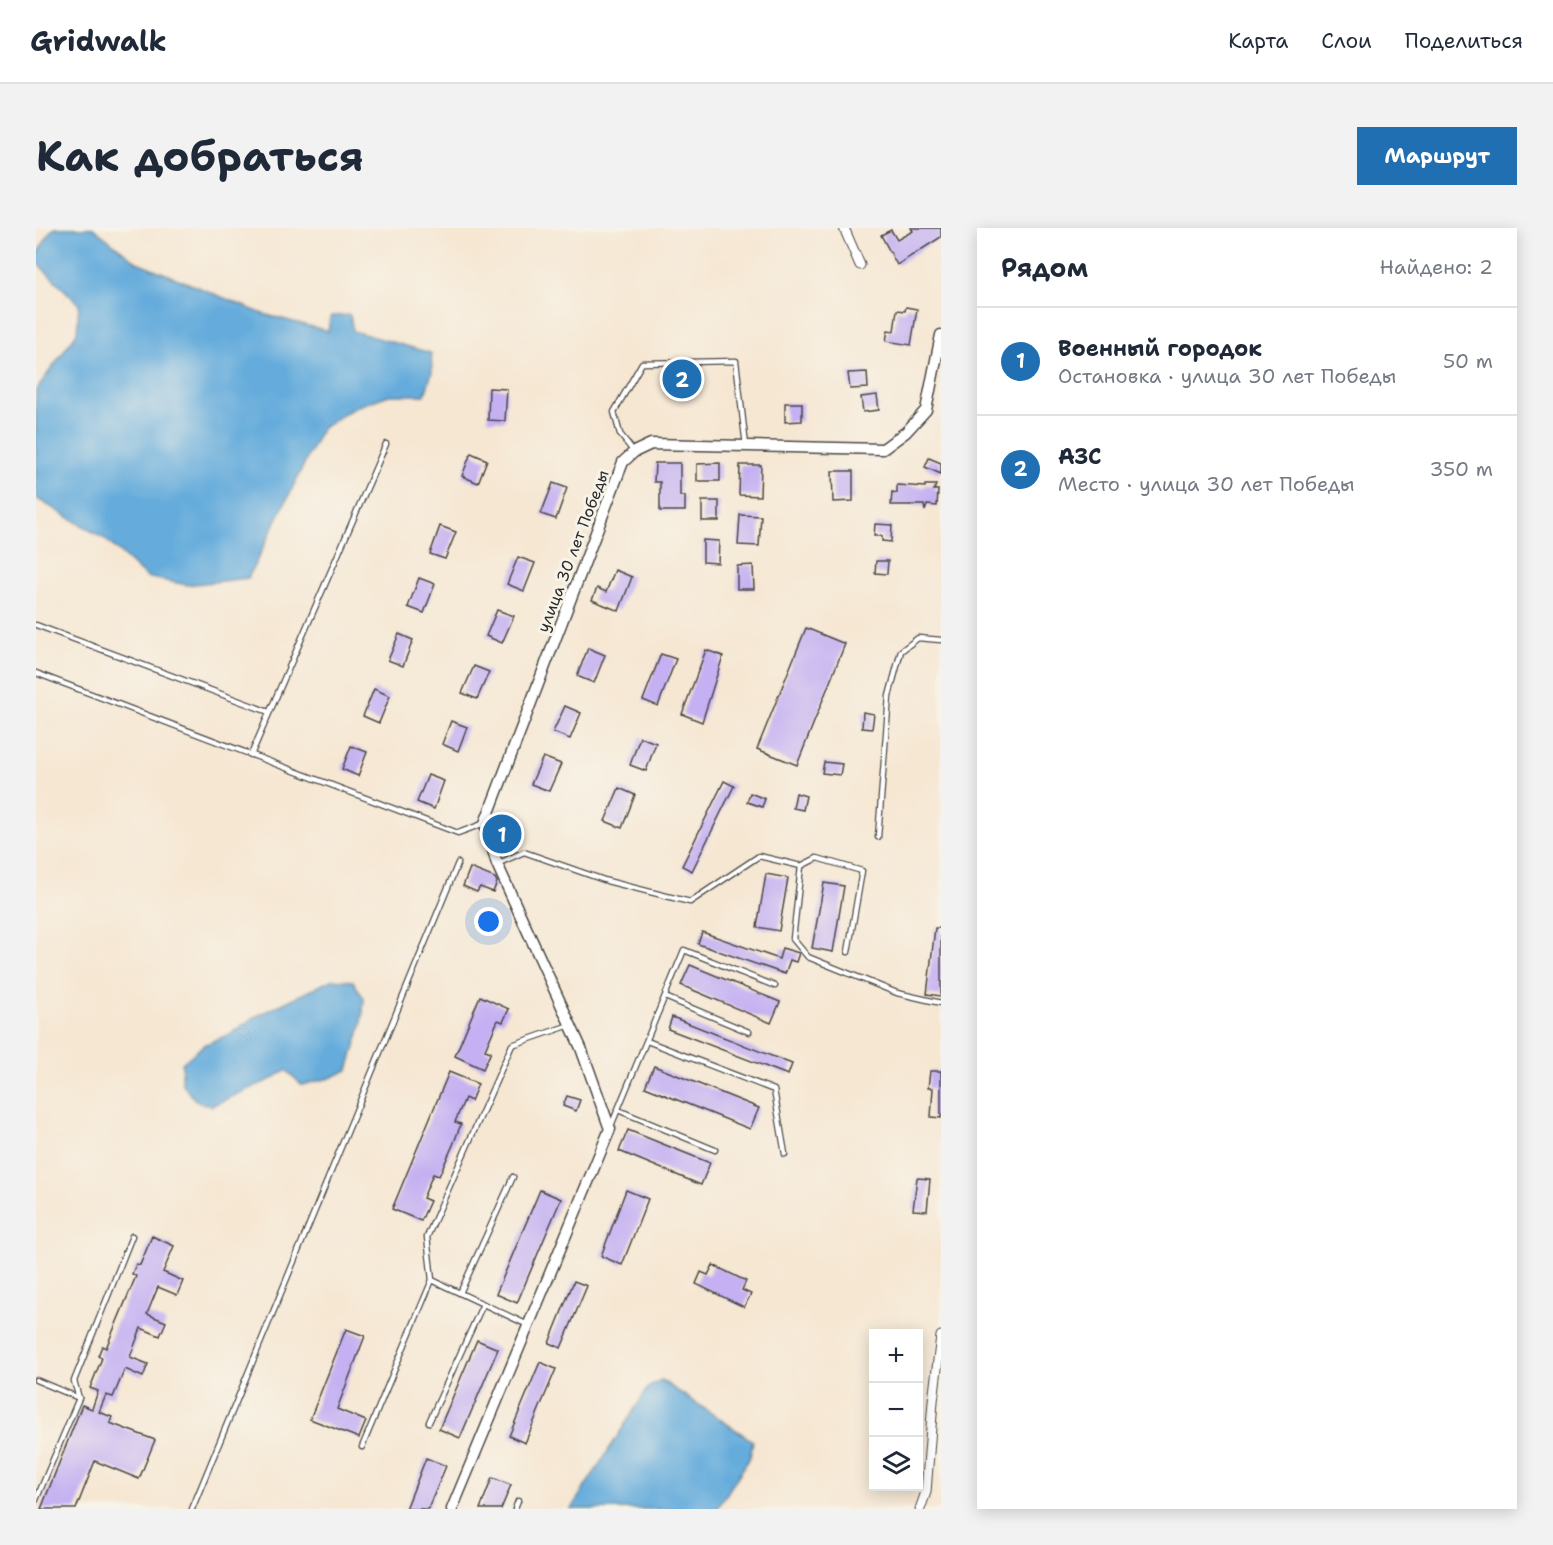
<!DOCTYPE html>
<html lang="ru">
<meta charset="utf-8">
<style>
:root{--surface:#fff;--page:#f2f2f3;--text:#1f2937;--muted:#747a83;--line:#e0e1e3;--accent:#1f6fb2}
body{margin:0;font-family:"Shantell Sans",sans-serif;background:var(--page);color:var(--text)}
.controls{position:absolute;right:18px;bottom:18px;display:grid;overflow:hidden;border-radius:0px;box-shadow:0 3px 15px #0003}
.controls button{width:54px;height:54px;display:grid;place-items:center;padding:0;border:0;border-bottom:2px solid var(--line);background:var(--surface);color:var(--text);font:30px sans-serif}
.you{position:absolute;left:453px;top:694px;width:21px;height:21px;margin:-15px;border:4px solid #fff;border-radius:50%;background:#1a73e8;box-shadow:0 0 0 9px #1a73e833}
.badge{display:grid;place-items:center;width:39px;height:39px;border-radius:50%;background:var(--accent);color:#fff;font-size:20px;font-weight:700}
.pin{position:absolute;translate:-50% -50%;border:3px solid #fff;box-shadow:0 2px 6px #0006}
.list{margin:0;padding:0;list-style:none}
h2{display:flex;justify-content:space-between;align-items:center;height:78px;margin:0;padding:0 24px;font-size:26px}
h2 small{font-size:20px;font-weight:400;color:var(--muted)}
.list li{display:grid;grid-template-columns:39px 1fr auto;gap:18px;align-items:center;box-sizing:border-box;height:108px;padding:0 24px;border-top:2px solid var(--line)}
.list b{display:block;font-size:22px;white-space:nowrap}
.list p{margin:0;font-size:20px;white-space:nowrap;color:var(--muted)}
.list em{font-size:20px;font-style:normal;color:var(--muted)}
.icon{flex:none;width:33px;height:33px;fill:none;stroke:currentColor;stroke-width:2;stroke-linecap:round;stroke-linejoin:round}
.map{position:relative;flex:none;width:905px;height:1281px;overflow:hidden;border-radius:0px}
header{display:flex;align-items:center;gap:36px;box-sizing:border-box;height:84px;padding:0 30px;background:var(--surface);border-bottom:2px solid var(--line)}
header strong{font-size:28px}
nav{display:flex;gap:33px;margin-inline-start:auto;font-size:21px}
.intro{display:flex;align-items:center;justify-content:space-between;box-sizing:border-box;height:144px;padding:0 36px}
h1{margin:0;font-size:42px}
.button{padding:15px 27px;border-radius:0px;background:var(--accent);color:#fff;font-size:21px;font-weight:700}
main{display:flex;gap:36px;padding:0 36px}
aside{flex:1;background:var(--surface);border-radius:0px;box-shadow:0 3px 15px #0003}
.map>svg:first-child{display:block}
</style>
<header>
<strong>Gridwalk</strong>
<nav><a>Карта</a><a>Слои</a><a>Поделиться</a></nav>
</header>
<div class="intro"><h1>Как добраться</h1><a class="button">Маршрут</a></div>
<main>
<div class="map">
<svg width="905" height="1281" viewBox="0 0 905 1281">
<rect width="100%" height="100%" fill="#f7f3e8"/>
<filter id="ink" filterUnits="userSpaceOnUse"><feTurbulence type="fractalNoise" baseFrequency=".0167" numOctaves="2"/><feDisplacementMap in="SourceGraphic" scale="12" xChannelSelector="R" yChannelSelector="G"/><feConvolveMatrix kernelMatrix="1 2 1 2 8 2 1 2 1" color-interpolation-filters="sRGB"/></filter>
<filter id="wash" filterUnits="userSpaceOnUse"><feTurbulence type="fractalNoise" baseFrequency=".008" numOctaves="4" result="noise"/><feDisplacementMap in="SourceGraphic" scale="24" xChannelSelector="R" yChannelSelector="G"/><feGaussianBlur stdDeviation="1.35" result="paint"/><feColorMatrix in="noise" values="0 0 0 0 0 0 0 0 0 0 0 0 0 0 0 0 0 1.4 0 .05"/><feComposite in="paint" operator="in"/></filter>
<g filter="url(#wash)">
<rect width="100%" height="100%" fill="#f6e7d3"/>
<g fill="#65acdc" stroke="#486c84" stroke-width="1.5">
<polygon points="19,0 57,0 101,34 227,86 292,103 295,88 314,87 317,103 395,125 396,144 389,167 353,167 319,179 286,200 212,350 151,357 110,349 69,311 0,270 0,162 41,105 43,76 0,34 0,28 15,3"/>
<polygon points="297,751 317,753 328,771 326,795 312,842 294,850 266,857 250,842 238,850 175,878 160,873 146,856 146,835 168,817 194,806 219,789"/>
<polygon points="625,1152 717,1213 714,1229 681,1281 535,1281 612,1160"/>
</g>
<g id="blocks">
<g fill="#c4b0f2">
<polygon points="875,0 905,0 905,9 861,37 845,7 855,2 861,12 877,3"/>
<polygon points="870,79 881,81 875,117 850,113 852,102 858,103 861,82 869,83"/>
<polygon points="656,141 656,161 651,161 652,171 643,171 643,162 637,162 636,142"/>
<polygon points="831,144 832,160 814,161 812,145"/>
<polygon points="453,160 471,161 469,193 452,192"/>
<polygon points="841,167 843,182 827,184 825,169"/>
<polygon points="749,175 766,175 766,193 749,194"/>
<polygon points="435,225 451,232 442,255 426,248"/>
<polygon points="893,230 905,235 905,246 889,239"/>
<polygon points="619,235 644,235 644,268 649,268 649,283 624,283 624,254 618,254"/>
<polygon points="684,235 684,253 661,253 661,236"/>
<polygon points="704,237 725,237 724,268 703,267"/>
<polygon points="796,243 817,243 817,273 797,274"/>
<polygon points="517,255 531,260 520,291 505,286"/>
<polygon points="861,257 889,259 889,257 900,257 898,262 902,262 901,278 891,277 889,283 888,277 855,277 856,264 861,265"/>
<rect x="666" y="273" width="17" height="20"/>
<polygon points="704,287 725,288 723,318 702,317"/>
<polygon points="839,296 856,297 855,314 846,313 846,308 838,308"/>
<polygon points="404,298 420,304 409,331 394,326"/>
<polygon points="667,312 683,313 682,335 667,334"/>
<polygon points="482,329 499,335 488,363 471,356"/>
<polygon points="840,333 852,333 851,346 839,345"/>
<polygon points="717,337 718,361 701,361 701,338"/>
<polygon points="579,342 596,349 583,383 556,372 561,360 570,364"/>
<polygon points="383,350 399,356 388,385 372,379"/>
<polygon points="461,382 478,388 466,415 450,408"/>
<polygon points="770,400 809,416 761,537 721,521"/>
<polygon points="363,406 377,412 367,438 352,432"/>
<polygon points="552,420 569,427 558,455 541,448"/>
<polygon points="670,422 687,428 666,494 646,486"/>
<polygon points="625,426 640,431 622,478 607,472"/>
<polygon points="438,438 453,444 441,471 426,465"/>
<polygon points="338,461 354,468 343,495 327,488"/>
<polygon points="529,478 545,485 534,511 517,504"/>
<polygon points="827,484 838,486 836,501 826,500"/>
<polygon points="415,493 431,499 422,523 406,516"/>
<polygon points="604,509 620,515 610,543 594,537"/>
<polygon points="315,518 331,524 322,548 306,541"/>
<polygon points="507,529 525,536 513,563 495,556"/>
<polygon points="788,534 806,536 804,547 786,545"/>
<polygon points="392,547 408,553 398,581 381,574"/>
<polygon points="688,553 698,558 656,643 646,638"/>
<polygon points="583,560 599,567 586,600 569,593"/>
<polygon points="714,565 729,571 726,579 711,574"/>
<polygon points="760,565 770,568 767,582 757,580"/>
<polygon points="434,640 459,650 461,654 457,664 444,659 441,664 427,658"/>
<polygon points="730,646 752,650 743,703 721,699"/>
<polygon points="788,655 808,658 797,724 776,720"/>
<polygon points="899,700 905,700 905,768 891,766"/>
<polygon points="666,704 743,731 746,720 763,725 760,734 754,732 749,746 662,716"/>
<polygon points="654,737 744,774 735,795 645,757"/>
<polygon points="444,768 473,781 467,794 462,792 449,822 455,824 447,841 419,828"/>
<polygon points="636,789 756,836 752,847 632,801"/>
<polygon points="618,838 723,880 714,901 609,859"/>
<polygon points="894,843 905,843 905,890 895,889 897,860 892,860"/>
<polygon points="413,844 442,856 435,873 429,870 419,894 425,896 417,917 403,948 397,946 387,970 394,973 385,993 356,981"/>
<polygon points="531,868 544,872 540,883 527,878"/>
<polygon points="592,902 674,935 665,957 583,923"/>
<polygon points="881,950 894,951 891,983 877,982"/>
<polygon points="504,962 525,971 481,1075 460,1066"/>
<polygon points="590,962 612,971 586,1037 565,1028"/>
<polygon points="116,1008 138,1018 127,1044 147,1053 141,1067 122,1059 111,1086 130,1094 124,1108 105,1100 94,1129 112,1136 107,1149 89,1141 77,1169 70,1167 63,1184 76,1189 74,1195 119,1212 103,1251 59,1233 40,1281 5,1281 46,1177 56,1181 62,1163 54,1160 66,1130 62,1128 66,1118 70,1120 100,1048 96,1046 100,1036 104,1037"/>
<polygon points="677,1037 710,1053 706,1062 715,1066 708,1079 660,1056 665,1044 672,1047"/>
<polygon points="538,1053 551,1058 525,1120 513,1115"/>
<polygon points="310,1101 329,1108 301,1181 330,1193 323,1210 274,1191"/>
<polygon points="441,1112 462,1121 424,1210 403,1201"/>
<polygon points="504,1134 520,1141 489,1215 473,1208"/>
<polygon points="390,1230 410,1238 392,1281 370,1281"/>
<polygon points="456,1250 475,1257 465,1281 444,1281"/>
</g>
</g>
</g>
<g filter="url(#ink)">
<use href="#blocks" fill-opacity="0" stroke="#494744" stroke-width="1.5"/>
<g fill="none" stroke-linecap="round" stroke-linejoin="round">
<defs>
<g id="service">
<polyline points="598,224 584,206 578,184 606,135 700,133 710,218"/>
<polyline points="0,397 233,484"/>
<polyline points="0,445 422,605 449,595"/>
<polyline points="215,527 350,216"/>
<polyline points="842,609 853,468 865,423 882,410 905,412"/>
<polyline points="461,636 488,624 571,653 654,674 723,628 765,638 757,711 772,729 861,765 905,775"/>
<polyline points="765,638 781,630 826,643 812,724"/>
<polyline points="629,769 713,804"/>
<polyline points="611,813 738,862 749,926"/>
<polyline points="582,882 679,922"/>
<polyline points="575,898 648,722 739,758"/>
<polyline points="396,1052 391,1009 476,817 534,797"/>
<polyline points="424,1065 477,949"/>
<polyline points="0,1152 43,1170"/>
<polyline points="393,1194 447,1076"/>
<polyline points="326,1219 396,1052 492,1097"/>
<polyline points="0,1272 43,1170 38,1153 96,1008"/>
<polyline points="156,1281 422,635"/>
<polyline points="479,1281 482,1273"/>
</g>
<g id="minor">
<polyline points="808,0 824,37"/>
<polyline points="884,1281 890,1264 897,1173 905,1108"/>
</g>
<polyline id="tertiary" points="416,1281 574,901 545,820 461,636 449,595 587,234 598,224 615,216 847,221 870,204 890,182 905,107"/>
</defs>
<use href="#service" stroke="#494744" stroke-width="7"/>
<use href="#minor" stroke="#494744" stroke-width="11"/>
<use href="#tertiary" stroke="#494744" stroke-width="13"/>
<use href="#service" stroke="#fff" stroke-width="4.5"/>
<use href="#minor" stroke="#fff" stroke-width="9"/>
<use href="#tertiary" stroke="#fff" stroke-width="10"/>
</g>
</g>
<g text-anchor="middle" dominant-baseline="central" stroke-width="6" stroke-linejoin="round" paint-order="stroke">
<g font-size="16" fill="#2b2b2b" stroke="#f7f3e8">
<text transform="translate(537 323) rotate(-69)">улица 30 лет Победы</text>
</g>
</g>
</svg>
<div class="controls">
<button>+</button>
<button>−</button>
<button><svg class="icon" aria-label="layers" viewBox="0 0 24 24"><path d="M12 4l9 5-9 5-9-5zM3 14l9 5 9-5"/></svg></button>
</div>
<div class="you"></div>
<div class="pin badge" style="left:466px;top:606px">1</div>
<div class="pin badge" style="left:646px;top:151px">2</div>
</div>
<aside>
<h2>Рядом<small>Найдено: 2</small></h2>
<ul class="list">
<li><span class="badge">1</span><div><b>Военный городок</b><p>Остановка · улица 30 лет Победы</p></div><em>50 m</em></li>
<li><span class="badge">2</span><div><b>АЗС</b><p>Место · улица 30 лет Победы</p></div><em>350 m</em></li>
</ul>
</aside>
</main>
